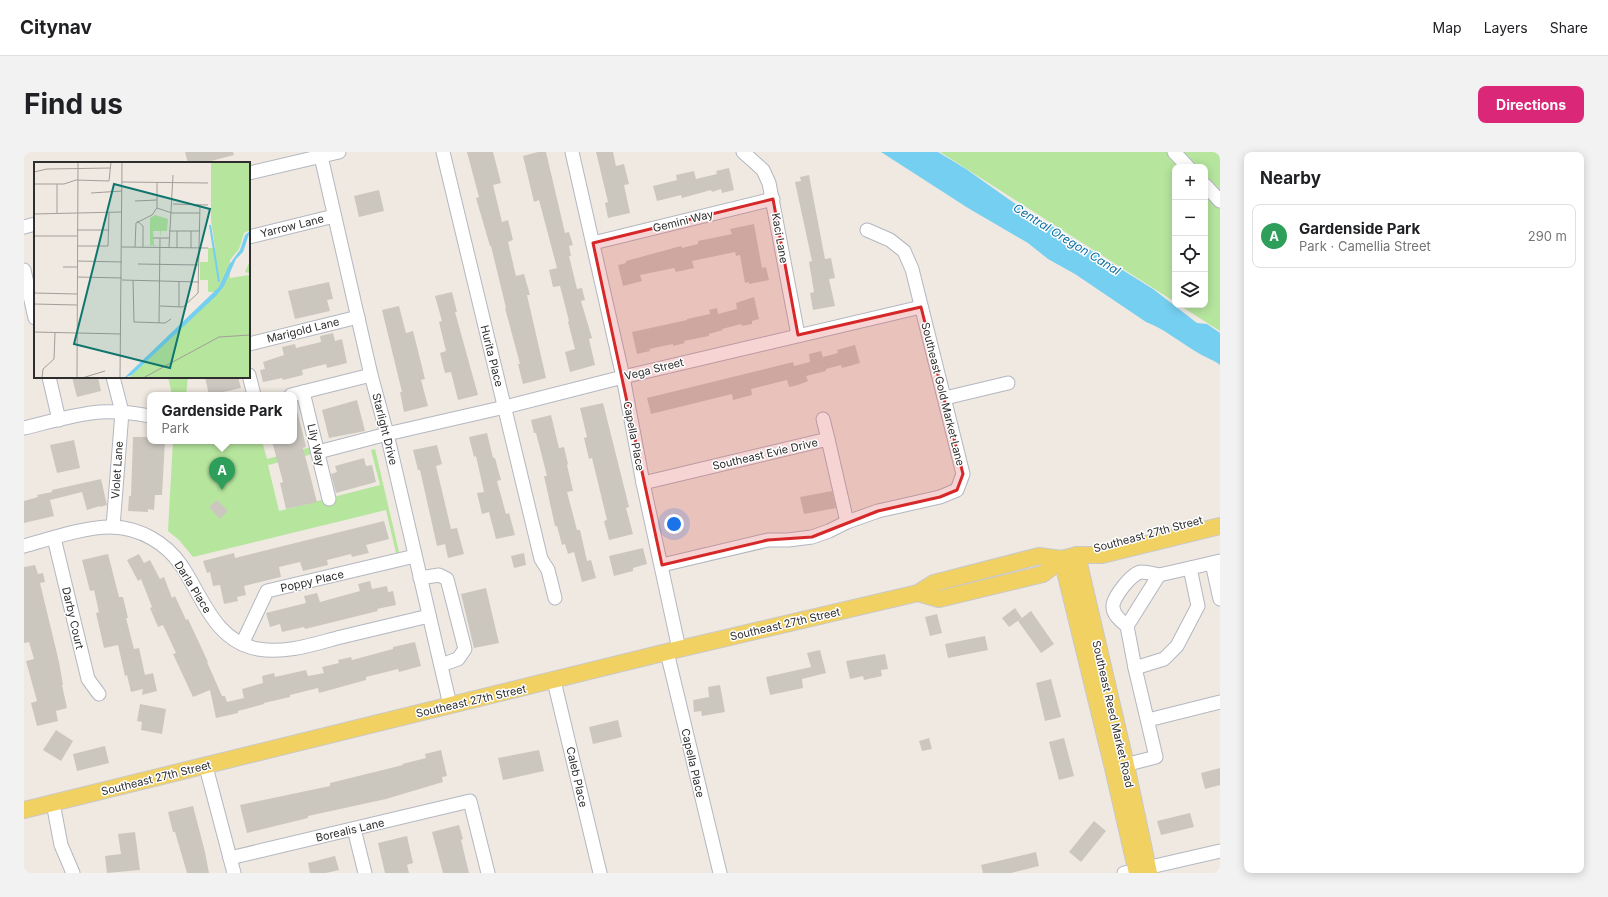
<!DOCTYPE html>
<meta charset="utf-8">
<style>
:root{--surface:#fff;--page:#f2f2f2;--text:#202124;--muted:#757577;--line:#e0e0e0;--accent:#db2777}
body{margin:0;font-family:Inter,sans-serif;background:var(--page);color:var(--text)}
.controls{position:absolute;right:12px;top:12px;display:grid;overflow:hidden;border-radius:8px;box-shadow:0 2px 10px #0003}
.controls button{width:36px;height:36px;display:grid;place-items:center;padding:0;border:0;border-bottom:1px solid var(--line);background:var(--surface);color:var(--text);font:20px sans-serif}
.you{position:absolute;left:650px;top:372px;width:14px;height:14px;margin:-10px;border:3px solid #fff;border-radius:50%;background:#1a73e8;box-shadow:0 0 0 6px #1a73e833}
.badge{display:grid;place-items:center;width:26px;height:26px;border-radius:50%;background:var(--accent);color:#fff;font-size:13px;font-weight:700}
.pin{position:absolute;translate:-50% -33px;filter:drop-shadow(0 1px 2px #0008)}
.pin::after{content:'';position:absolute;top:21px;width:14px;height:12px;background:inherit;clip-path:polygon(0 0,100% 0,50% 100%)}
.popup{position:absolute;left:123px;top:240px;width:150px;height:52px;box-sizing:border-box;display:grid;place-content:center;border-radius:8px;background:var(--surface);filter:drop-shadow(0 1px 3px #0005);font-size:13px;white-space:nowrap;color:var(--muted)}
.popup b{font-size:15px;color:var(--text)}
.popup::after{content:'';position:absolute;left:50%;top:100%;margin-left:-8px;border:8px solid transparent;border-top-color:var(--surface)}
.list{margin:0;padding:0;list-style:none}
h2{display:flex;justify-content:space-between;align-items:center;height:52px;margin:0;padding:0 16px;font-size:17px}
h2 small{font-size:13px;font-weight:400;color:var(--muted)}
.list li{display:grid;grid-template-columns:26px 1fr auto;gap:12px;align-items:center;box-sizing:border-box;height:64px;margin:0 8px 8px;padding:0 8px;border:1px solid var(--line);border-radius:8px}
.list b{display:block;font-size:15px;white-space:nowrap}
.list p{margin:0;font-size:13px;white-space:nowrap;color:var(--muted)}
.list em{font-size:13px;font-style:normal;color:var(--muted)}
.icon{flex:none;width:22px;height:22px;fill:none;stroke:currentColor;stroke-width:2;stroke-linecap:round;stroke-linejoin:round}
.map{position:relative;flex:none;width:1196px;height:721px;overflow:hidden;border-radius:8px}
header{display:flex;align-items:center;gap:24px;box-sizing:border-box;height:56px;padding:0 20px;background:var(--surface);border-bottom:1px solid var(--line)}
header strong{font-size:19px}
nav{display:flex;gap:22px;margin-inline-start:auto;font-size:14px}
.intro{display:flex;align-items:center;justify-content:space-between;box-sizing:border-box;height:96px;padding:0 24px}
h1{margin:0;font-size:28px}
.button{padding:10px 18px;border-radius:8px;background:var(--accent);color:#fff;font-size:14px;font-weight:700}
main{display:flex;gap:24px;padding:0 24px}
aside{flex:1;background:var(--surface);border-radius:8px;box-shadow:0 2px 10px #0003}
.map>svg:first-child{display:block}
</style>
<header>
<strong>Citynav</strong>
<nav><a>Map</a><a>Layers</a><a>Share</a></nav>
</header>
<div class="intro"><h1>Find us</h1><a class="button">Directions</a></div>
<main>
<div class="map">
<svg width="1196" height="721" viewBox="0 0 1196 721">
<rect width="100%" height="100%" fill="#efe9e1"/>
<g fill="#b6e59e">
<polygon points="916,0 1196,0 1196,179 1155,153 1181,153 1181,15 1151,15 1151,150"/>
<polygon points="144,225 164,225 162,243 148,243"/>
<polygon points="149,289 238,289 243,307 287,295 289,302 244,313 255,359 356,333 347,298 351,297 375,400 372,401 362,358 169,405 155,388 144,379"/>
</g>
<path fill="#75cff0" d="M857 0H914L942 17 997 56 1004 59 1129 137 1173 171 1183 172 1196 181V213C1190 208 1183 206 1176 202 1158 192 1141 177 1122 170L1051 122 1024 107 1004 91 944 56Z"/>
<g fill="#cbc7bf">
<polygon points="161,0 209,0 210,3 187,9 188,11 164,11"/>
<polygon points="443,0 469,0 477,31 469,33 478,70 484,68 489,88 484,90 492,124 500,122 506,143 503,143 522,226 499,232 494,212 496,212 481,156 482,156 467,94 466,94 452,46 455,45"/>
<polygon points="514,0 522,0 541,81 545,80 549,93 545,94 547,104 545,104 553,137 558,136 561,148 557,149 568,186 565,187 571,213 546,220 541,200 551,197 544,170 545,169 536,134 529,135 525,118 533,116 515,48 510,50 499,4"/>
<polygon points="572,0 589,0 592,14 600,12 605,32 600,33 606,61 584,66 581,51 584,50"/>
<polygon points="705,16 710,38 698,41 697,37 688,40 687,38 658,46 657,43 633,49 629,34 653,28 652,23 670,19 672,27 693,22 692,19"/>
<polygon points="785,23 801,107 807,106 811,126 805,127 811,154 789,158 786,141 790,140 785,110 788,109 771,30 777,29 776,25"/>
<polygon points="355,38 360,59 335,65 330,44"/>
<polygon points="730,72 738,116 742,115 745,128 725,132 725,130 721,131 716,103 712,104 711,100 668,109 670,116 652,120 650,116 616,123 618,129 599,134 594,113 602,111 602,109 657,94 658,96 674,92 674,89 708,82 706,77"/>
<polygon points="305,130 309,147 303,148 306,159 271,167 264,139"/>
<polygon points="428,140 433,160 431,160 454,243 434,248 427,220 421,221 416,201 422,199 415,170 418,169 411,144"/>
<polygon points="730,145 735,167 728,169 728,172 718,174 717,172 698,177 699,178 685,182 685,184 660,189 661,191 649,194 649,192 625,197 626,199 613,202 608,180 663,168 663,167 686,162 685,158 693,156 694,162 713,157 712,151"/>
<polygon points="375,154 382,181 389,179 401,227 397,228 404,254 380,260 376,240 378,240 358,158"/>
<polygon points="309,181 311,189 318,187 323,211 303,216 302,212 278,218 279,223 259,228 258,226 239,230 236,218 241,217 239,210 260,203 258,195 271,192 272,196 297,190 296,184"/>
<polygon points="831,193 836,211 818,216 817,213 802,217 802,219 782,224 784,229 774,233 765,235 763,228 727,237 728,243 709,248 708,242 627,262 623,246 769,210 770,214 786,210 785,202 797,199 799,205 814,201 813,198"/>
<polygon points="48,225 74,225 77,239 53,245"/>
<polygon points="181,225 214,225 217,236 185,243"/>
<polygon points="333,248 341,279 305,286 298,258"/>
<polygon points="579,251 605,355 602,356 609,382 585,388 580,369 583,368 568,306 565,307 560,286 563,285 556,256"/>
<polygon points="270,259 273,259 279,282 282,295 279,296 293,350 262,357 256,331 259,330 248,289 270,289"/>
<polygon points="527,263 535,296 540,295 544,312 543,313 549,339 543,340 553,378 556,378 563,409 567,408 572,426 558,430 550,400 544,402 541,392 538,393 533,374 531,374 520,324 523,324 512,281 510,281 507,268"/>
<polygon points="463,281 469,306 471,306 477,328 473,329 482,362 485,361 491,383 472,387 465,360 458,362 453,341 460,340 452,304 450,305 445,285"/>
<polygon points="109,285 126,285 126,289 141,289 138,343 131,343 130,358 124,357 124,360 104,359 105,344 107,344"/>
<polygon points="50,288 56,316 33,321 26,293"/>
<polygon points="413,293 418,312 412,314 418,339 427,377 433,376 440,402 424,406 421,392 413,394 396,318 394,318 389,298"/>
<polygon points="340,306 342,314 348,313 352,330 312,341 307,322 313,320 311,314"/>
<polygon points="77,327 83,353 76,355 76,354 63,358 58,340 26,348 30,364 0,371 0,349 14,345 13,343 28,340 28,338"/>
<polygon points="808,339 812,356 780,362 776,345"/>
<polygon points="193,348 204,359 196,367 185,355"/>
<polygon points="360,369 365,387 342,393 345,401 328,405 327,402 303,408 304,413 279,419 276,410 255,415 257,425 220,434 222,443 213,445 214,449 200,452 196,433 189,434 186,420 183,421 179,409 210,401 211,406"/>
<polygon points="619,396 623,412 609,416 609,419 590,424 585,404"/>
<polygon points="500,401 502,413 490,416 487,404"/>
<polygon points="84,402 95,445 99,445 104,466 102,466 110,497 115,496 121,523 129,521 133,539 118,543 119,537 107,540 103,523 101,524 94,493 80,496 72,461 75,460 70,438 66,439 58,408"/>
<polygon points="115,402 120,411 126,408 136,427 140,425 148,446 151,444 162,468 164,467 184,510 183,510 198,544 201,544 203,550 220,546 218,537 239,531 238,524 250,521 251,525 282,518 284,524 300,521 298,515 315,511 314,508 327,505 328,508 369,497 369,495 391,490 397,514 375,520 374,517 342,525 342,528 295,541 294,536 266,543 266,545 240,551 240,552 214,559 214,561 192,566 186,538 169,545 149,502 152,501 139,473 134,475 126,456 128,455 117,427 114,429 103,408"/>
<polygon points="11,413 14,422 19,421 21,430 16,431 35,510 39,533 38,533 43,556 32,559 34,569 13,574 7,551 13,549 2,509 10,507 5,490 0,491 0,415"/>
<polygon points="346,429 348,437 363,434 364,440 369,439 372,453 353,457 354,459 281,477 280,475 258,480 256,472 246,475 242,461 282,451 280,444 293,441 296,450 336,439 334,432"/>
<polygon points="462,436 475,491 450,496 437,442"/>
<polygon points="991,456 998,466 985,475 978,466"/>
<polygon points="1007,459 1030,492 1017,501 994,469"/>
<polygon points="913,462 918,481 906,484 901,465"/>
<polygon points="961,484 964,498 924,506 921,492"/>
<polygon points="796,498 802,521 778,527 779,536 746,543 742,525 787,515 783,501"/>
<polygon points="861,502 864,517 857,518 858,524 840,528 839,524 826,527 822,509"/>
<polygon points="1027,527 1037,565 1021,569 1012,531"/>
<polygon points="696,533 701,560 678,564 677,559 670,560 669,548 685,545 684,535"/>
<polygon points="116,552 142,557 138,582 117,578 118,570 113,569"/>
<polygon points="594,568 598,585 569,592 565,575"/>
<polygon points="32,578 49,589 37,609 19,598"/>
<polygon points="905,586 908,597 898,599 895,589"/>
<polygon points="1040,586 1050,624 1035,628 1025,590"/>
<polygon points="81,594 85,611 53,619 49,602"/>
<polygon points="417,598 423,624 418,625 419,630 362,647 284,664 284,666 223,681 216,653 306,634 306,631 379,613 378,612 402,606 401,602"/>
<polygon points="515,598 520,619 479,628 474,606"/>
<polygon points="1196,616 1196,633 1181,637 1177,621"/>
<polygon points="169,654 181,700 185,721 163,721 151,680 149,680 144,660"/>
<polygon points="1166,661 1170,675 1137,683 1133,669"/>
<polygon points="1070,669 1082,679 1057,710 1045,700"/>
<polygon points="435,673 439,687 437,688 445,721 419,721 408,680"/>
<polygon points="111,680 116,718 83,721 81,704 97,702 94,682"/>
<polygon points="383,684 389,711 383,713 385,721 361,721 354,691"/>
<polygon points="1012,700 1015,714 987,721 959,721 957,713"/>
<polygon points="311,704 315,718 302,721 286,721 284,711"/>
</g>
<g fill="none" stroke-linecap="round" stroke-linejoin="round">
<defs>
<g id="minor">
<polyline points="296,0 347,223 363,282 426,553"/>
<polyline points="419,0 517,407 524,418 531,446"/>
<polyline points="548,0 599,225 619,331 655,497"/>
<polyline points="719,0 739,18 745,31 774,183"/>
<polyline points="1150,0 1164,15"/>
<polyline points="225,21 315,0"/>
<polyline points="1181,33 1196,49"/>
<polyline points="0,75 11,72"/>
<polyline points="225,85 310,64"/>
<polyline points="569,91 749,47"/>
<polyline points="0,118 11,166"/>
<polyline points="225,192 334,165"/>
<polyline points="225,223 230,243"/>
<polyline points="25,225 35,268"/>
<polyline points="279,240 305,347"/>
<polyline points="267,243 347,223"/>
<polyline points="921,246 984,231"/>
<polyline points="799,267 804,287"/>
<path d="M0 276C25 270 51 262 76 260 93 259 110 261 126 264"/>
<polyline points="294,300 363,282 481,255 599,225 897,155"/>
<polyline points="619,331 804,287 823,370"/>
<polyline points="89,375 98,260 89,225"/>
<polyline points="30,386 64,527 75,542"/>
<path d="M0 394C25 387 63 374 89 375 116 376 142 391 157 413 179 445 190 489 234 497 262 502 290 492 317 485 346 478 375 471 405 464"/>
<polyline points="1188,411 1196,447"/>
<polyline points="638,413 744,388 764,388 788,385 805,379 823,370 854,359 916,345 933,338 939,322 888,117 880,99 866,88 843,78"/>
<polyline points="1135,423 1166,416"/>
<polyline points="396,426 415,423 423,427 441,497 434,507 417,513"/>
<path d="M1103 474C1097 469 1089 463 1089 455 1088 446 1108 421 1117 420 1123 420 1130 422 1135 423L1103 474 1111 516"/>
<polyline points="218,492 243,439 391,404"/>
<polyline points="643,500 696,721"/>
<polyline points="530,529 576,721"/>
<polyline points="1124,568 1196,550"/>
<polyline points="182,615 210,721"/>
<polyline points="1093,615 1132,605 1111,516 1140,507 1153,494 1174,454 1166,416 1196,409"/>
<polyline points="29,651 37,693 49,721"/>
<polyline points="330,677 341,721"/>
<polyline points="206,706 446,649 464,721"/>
<polyline points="1100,721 1196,699"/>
</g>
<g id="major">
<polyline points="1053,403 1102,613 1125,721"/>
<polyline points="1038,407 1089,616 1113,721"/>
<polyline points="894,441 915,447 1019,422 1038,407"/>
<polyline points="0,658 655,497 894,441 910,431 1015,404 1038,407 1053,403 1078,403 1196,374"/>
</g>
</defs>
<use href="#minor" stroke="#b4b7c1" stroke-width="15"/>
<use href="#major" stroke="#c9c9c9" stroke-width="18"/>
<use href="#minor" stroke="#fff" stroke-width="13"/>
<use href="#major" stroke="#f2d163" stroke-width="16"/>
</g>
<path fill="#d62828" fill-opacity="0.2" stroke="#d62828" stroke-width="3" stroke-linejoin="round" d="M749 47 774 183 897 155 939 322 933 338 916 345 854 359 788 385 744 388 638 413 569 91Z"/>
<g text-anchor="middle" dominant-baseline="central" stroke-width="3" stroke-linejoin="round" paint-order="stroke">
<g font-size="11" fill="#2e2e2e" stroke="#fff">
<text transform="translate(659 69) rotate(-14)">Gemini Way</text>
<text transform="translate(268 74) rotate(-14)">Yarrow Lane</text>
<text transform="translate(756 86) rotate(80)">Kaci Lane</text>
<text transform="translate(279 178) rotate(-14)">Marigold Lane</text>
<text transform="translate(468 204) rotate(76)">Hurita Place</text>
<text transform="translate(630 217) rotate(-14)">Vega Street</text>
<text transform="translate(919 242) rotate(76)">Southeast Gold Market Lane</text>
<text transform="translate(361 277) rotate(76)">Starlight Drive</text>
<text transform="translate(610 284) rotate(79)">Capella Place</text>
<text transform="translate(292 293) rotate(77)">Lily Way</text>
<text transform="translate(741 302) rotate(-13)">Southeast Evie Drive</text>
<text transform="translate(93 318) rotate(-86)">Violet Lane</text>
<text transform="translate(1124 382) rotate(-15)">Southeast 27th Street</text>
<text transform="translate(288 429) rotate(-13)">Poppy Place</text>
<text transform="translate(169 435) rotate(58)">Darla Place</text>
<text transform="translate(49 466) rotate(77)">Darby Court</text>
<text transform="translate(761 472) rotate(-13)">Southeast 27th Street</text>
<text transform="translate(447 549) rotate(-13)">Southeast 27th Street</text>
<text transform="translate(1089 562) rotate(77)">Southeast Reed Market Road</text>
<text transform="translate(669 611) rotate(77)">Capella Place</text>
<text transform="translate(553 625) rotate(77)">Caleb Place</text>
<text transform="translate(132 626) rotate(-14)">Southeast 27th Street</text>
<text transform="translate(326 678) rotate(-13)">Borealis Lane</text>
</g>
<g font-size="12" font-style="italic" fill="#0d6fa3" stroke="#fff">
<text transform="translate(1043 87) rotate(32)">Central Oregon Canal</text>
</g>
</g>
<g transform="translate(10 10)">
<rect width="216" height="216" fill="#efe9e1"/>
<path d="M177 0H216V68L210 71 205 87 196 98V116L215 113V111L211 110 216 99V216H95L185 130H174V118H166V100H174V86H181L177 58ZM121 53 134 57 133 69H127V75L126 69H119L120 83 125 84 110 83H116V56Z" fill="#b6e59e"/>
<path d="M216 69 209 90 202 97 190 124 183 133 98 213 90 216 185 125 195 103 206 88 211 73Z" fill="#75cff0"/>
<path fill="none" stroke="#75cff0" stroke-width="2" d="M176 63 185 120"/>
<path fill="none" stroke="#a29e99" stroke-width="1" d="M0 10 13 7 77 6M88 20 174 21M0 22H30L42 18 75 19 77 0M23 22V51M0 27V0M57 31 88 29M101 39 123 38M139 42 174 43M123 46 138 51H166M0 52 87 50M103 59 109 64V85M43 68H74M135 69H166M143 69V86M157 69V86M0 74H43M119 76H135M43 84H74L75 51M88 85 174 86M101 85 102 61 118 53 123 46V20M135 85 139 13M43 99 88 100M104 102 165 103M29 105H43M43 115 88 116M88 118 165 120M99 118 100 160 131 161 137 157M0 131 43 132M0 142 43 143M126 144 149 145 164 131 166 43M145 145V120M125 161 126 76M0 170 87 172M8 216 9 207 20 197 21 171M43 216 44 0M48 216 71 209M86 216 88 0M109 216 185 175 216 173"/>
<path fill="#0f766e" fill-opacity="0.15" stroke="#0f766e" stroke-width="2" d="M80 22 176 47 136 206 40 182Z"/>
<rect width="216" height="216" fill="none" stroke="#2e2e2e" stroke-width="2"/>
</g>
</svg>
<div class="controls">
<button>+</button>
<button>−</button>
<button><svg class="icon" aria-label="locate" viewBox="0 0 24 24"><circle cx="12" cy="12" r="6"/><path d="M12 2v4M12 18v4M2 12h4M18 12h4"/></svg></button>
<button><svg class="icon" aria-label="layers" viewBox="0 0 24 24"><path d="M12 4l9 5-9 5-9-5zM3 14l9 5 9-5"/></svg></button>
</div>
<div class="you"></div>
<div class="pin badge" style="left:198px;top:338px;background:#2e9e5b">A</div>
<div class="popup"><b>Gardenside Park</b>Park</div>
</div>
<aside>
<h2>Nearby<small></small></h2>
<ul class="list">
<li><span class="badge" style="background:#2e9e5b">A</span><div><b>Gardenside Park</b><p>Park · Camellia Street</p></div><em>290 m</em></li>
</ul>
</aside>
</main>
